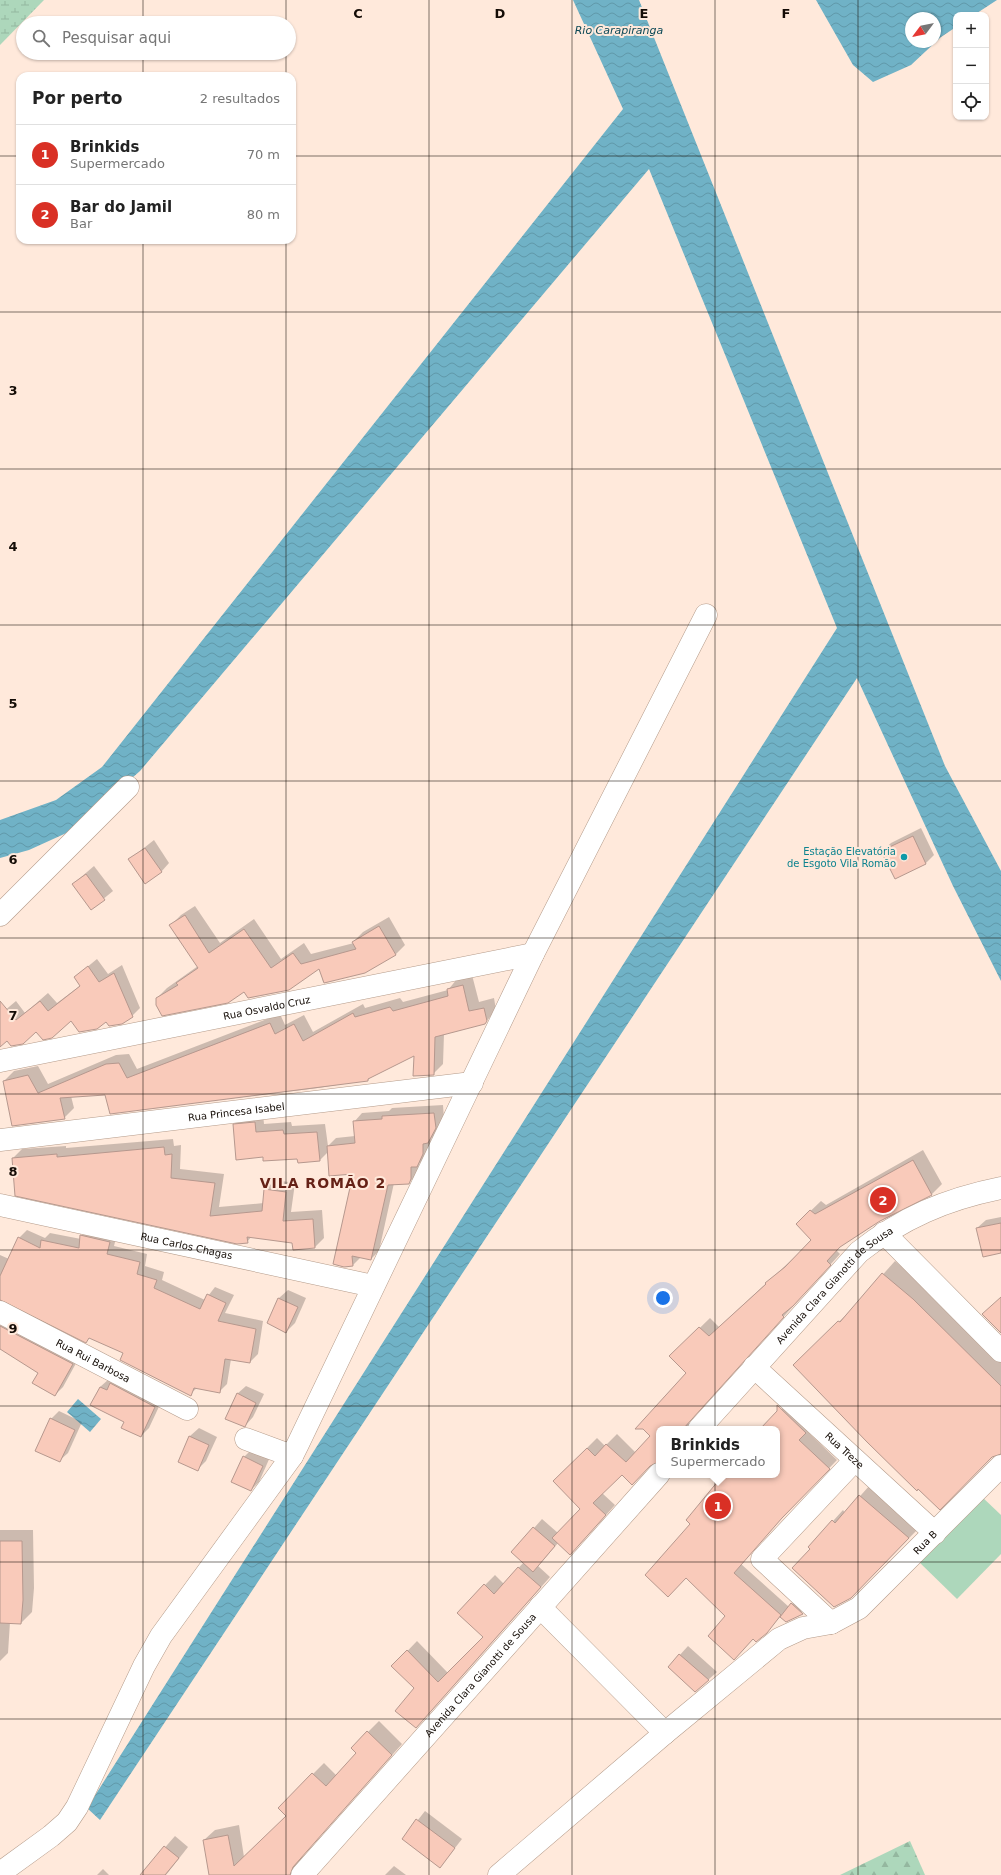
<!DOCTYPE html>
<html lang="pt">
<meta charset="utf-8">
<style>
:root{--surface:#fff;--page:#f2f2f2;--text:#222;--muted:#767676;--line:#e0e0e0;--accent:#d93025}
body{margin:0;font-family:"DejaVu Sans",sans-serif;background:var(--page);color:var(--text)}
.controls{position:absolute;right:12px;top:12px;display:grid;overflow:hidden;border-radius:8px;box-shadow:0 1px 3px #0004}
.controls button{width:36px;height:36px;display:grid;place-items:center;padding:0;border:0;border-bottom:1px solid var(--line);background:var(--surface);color:var(--text);font:20px sans-serif}
.compass{position:absolute;left:905px;top:12px;width:36px;height:36px;border-radius:50%;background:var(--surface);box-shadow:0 1px 3px #0004;rotate:238deg}
.you{position:absolute;left:663px;top:1298px;width:14px;height:14px;margin:-10px;border:3px solid #fff;border-radius:50%;background:#1a73e8;box-shadow:0 0 0 6px #1a73e833}
.badge{display:grid;place-items:center;width:26px;height:26px;border-radius:50%;background:var(--accent);color:#fff;font-size:13px;font-weight:700}
.pin{position:absolute;translate:-50% -50%;border:2px solid #fff;box-shadow:0 1px 4px #0006}
.popup{position:absolute;left:656px;top:1426px;width:124px;height:52px;box-sizing:border-box;display:grid;place-content:center;border-radius:8px;background:var(--surface);filter:drop-shadow(0 1px 3px #0005);font-size:13px;white-space:nowrap;color:var(--muted)}
.popup b{font-size:15px;color:var(--text)}
.popup::after{content:'';position:absolute;left:50%;top:100%;margin-left:-8px;border:8px solid transparent;border-top-color:var(--surface)}
.list{margin:0;padding:0;list-style:none}
h2{display:flex;justify-content:space-between;align-items:center;height:52px;margin:0;padding:0 16px;font-size:17px}
h2 small{font-size:13px;font-weight:400;color:var(--muted)}
.list li{display:grid;grid-template-columns:26px 1fr auto;gap:12px;align-items:center;box-sizing:border-box;height:60px;padding:0 16px;border-top:1px solid var(--line)}
.list b{display:block;font-size:15px;white-space:nowrap}
.list p{margin:0;font-size:13px;white-space:nowrap;color:var(--muted)}
.list em{font-size:13px;font-style:normal;color:var(--muted)}
.icon{flex:none;width:22px;height:22px;fill:none;stroke:currentColor;stroke-width:2;stroke-linecap:round;stroke-linejoin:round}
.map{position:relative;flex:none;width:1001px;height:1875px;overflow:hidden}
.search{position:absolute;background:var(--surface);box-shadow:0 1px 3px #0004;left:16px;top:16px;width:280px;height:44px;display:flex;align-items:center;gap:10px;box-sizing:border-box;padding:0 14px;border-radius:22px;color:var(--muted);font-size:15px}
.panel{position:absolute;background:var(--surface);box-shadow:0 1px 3px #0004;left:16px;top:72px;width:280px;height:172px;border-radius:12px}
.map>svg:first-child{display:block}
</style>
<div class="map">
<svg width="1001" height="1875" viewBox="0 0 1001 1875">
<defs>
<pattern id="forest-firs" width="22" height="20" patternUnits="userSpaceOnUse"><rect width="22" height="20" fill="#add7bb"/><path d="M5 1l3.5 6h-7zM16 11l3.5 6h-7z" fill="#94b79f"/></pattern>
<pattern id="wetland-marsh" width="20" height="14" patternUnits="userSpaceOnUse"><rect width="20" height="14" fill="#add7bb"/><path d="M1 5h8M5 5V1M11 12h8M15 12V8" fill="none" stroke="#94b79f"/></pattern>
<pattern id="water-waves" width="16" height="10" patternUnits="userSpaceOnUse"><rect width="16" height="10" fill="#70b2c6"/><path d="M0 5q4-4 8 0t8 0" fill="none" stroke="#6098a9"/></pattern>
</defs>
<rect width="100%" height="100%" fill="#ffe9db"/>
<polygon fill="url(#forest-firs)" points="910,1841 925,1875 840,1875"/>
<polygon fill="url(#wetland-marsh)" points="0,0 44,0 0,45"/>
<polygon fill="#add7bb" points="981,1496 1001,1515 1001,1554 957,1599 917,1560"/>
<g fill="url(#water-waves)" fill-rule="evenodd">
<polygon points="573,0 639,0 945,766 1001,871 1001,981 953,886 857,678 100,1820 87,1808 837,628 649,169 140,771 73,830 29,850 0,858 0,820 56,800 102,767 623,109"/>
<path d="M816 0H997L974 15H956V27L941 37 911 65 873 82 853 65ZM911 18H935V42H911Z"/>
<polygon points="78,1399 101,1419 90,1432 67,1412"/>
</g>
<g fill="#0003">
<polygon points="921,828 934,855 926,863 882,851 891,843"/>
<polygon points="154,840 169,863 161,872 130,859"/>
<polygon points="94,866 113,891 91,909 73,884"/>
<polygon points="195,906 220,943 254,919 281,959 304,943 311,954 354,943 353,942 363,932 389,917 405,945 395,955 364,972 323,982 320,968 244,990 157,998 167,988 198,966 171,925 181,915"/>
<polygon points="97,959 108,974 122,965 140,1008 132,1016 106,1021 71,1020 7,1040 0,1045 0,1008 3,1012 16,1001 25,1013 48,993 57,1003 81,985 75,977"/>
<polygon points="472,975 479,1002 494,998 496,1010 485,1023 444,1034 443,1064 433,1074 415,1055 373,1075 368,1080 318,1088 111,1113 106,1094 71,1096 74,1108 64,1118 4,1081 14,1071 38,1066 48,1084 116,1055 129,1054 137,1069 280,1014 285,1025 304,1015 313,1032 363,1004 365,1008 400,998 403,1002 448,990 457,979"/>
<polygon points="443,1105 444,1119 437,1134 431,1139 431,1145 425,1157 419,1164 417,1175 408,1183 394,1183 379,1251 371,1259 361,1257 353,1265 344,1266 354,1173 328,1152 320,1160 264,1156 234,1125 242,1116 263,1114 264,1124 291,1122 292,1126 325,1124 328,1146 336,1138 355,1136 354,1122 362,1113 389,1111 392,1108"/>
<polygon points="173,1139 174,1146 181,1145 180,1169 224,1174 219,1207 264,1203 265,1190 275,1180 295,1183 291,1212 322,1210 324,1238 315,1247 294,1249 293,1242 252,1236 247,1242 13,1158 22,1149 66,1146 66,1148"/>
<polygon points="923,1150 942,1184 932,1194 880,1220 840,1246 836,1250 840,1254 688,1423 690,1424 685,1429 659,1429 659,1461 622,1474 602,1493 615,1505 580,1544 558,1543 538,1566 550,1577 426,1717 415,1688 393,1666 417,1641 448,1673 484,1637 485,1585 495,1575 504,1584 524,1562 513,1552 542,1519 558,1533 581,1509 554,1481 597,1438 605,1446 617,1434 636,1453 652,1436 665,1400 663,1398 687,1373 671,1356 710,1318 719,1327 813,1240 797,1224 821,1201 826,1205"/>
<polygon points="1001,1217 1001,1252 977,1228 986,1220"/>
<polygon points="89,1228 117,1234 114,1246 147,1254 145,1266 164,1272 162,1280 205,1300 215,1287 234,1295 225,1313 263,1321 258,1354 250,1362 231,1359 227,1384 219,1392 197,1388 190,1394 124,1352 90,1337 86,1341 0,1299 0,1255 9,1259 19,1238 27,1230 45,1238 50,1233 81,1239 81,1236"/>
<polygon points="895,1261 926,1287 1001,1362 1001,1453 795,1365 852,1309"/>
<polygon points="288,1290 306,1298 295,1323 286,1332 268,1323 279,1298"/>
<polygon points="0,1313 80,1356 63,1387 55,1395 40,1372 0,1348"/>
<polygon points="109,1379 163,1398 149,1428 141,1436 125,1421 92,1404 100,1387"/>
<polygon points="246,1386 264,1394 253,1417 245,1426 237,1394"/>
<polygon points="789,1401 813,1424 807,1431 837,1460 790,1509 741,1564 789,1607 796,1600 806,1609 786,1621 781,1616 766,1632 727,1616 691,1524 724,1475 777,1475 777,1429 762,1429"/>
<polygon points="59,1411 82,1422 68,1453 59,1461 51,1419"/>
<polygon points="199,1428 217,1437 206,1461 197,1470 179,1461 190,1436"/>
<polygon points="252,1449 270,1457 259,1482 251,1490 244,1457"/>
<polygon points="870,1485 919,1528 851,1597 809,1547 833,1521 843,1510 845,1513"/>
<polygon points="0,1530 33,1530 34,1588 32,1612 21,1623 10,1622 8,1653 0,1661"/>
<polygon points="688,1646 717,1672 708,1680 669,1667"/>
<polygon points="379,1721 402,1744 303,1855 300,1865 290,1875 210,1875 204,1840 215,1830 239,1825 244,1857 287,1816 279,1808 324,1763 337,1776 358,1753 352,1748"/>
<polygon points="425,1811 462,1839 440,1867 403,1839"/>
<polygon points="175,1836 188,1847 166,1875 141,1875"/>
<polygon points="394,1866 406,1875 385,1875"/>
<polygon points="103,1869 109,1875 97,1875"/>
</g>
<g fill="#f9caba" stroke="#b6988e">
<polygon points="913,836 926,864 895,879 881,851"/>
<polygon points="145,848 162,872 145,884 128,859"/>
<polygon points="86,874 105,900 91,910 72,884"/>
<polygon points="185,915 209,953 244,929 271,968 293,953 301,964 356,949 352,942 379,926 396,955 365,973 324,983 319,969 289,990 248,998 244,992 228,1003 162,1016 156,1005 156,998 178,985 176,983 198,968 169,925"/>
<polygon points="88,966 99,982 114,973 133,1017 122,1024 109,1026 106,1022 97,1029 79,1032 71,1021 52,1038 43,1040 36,1032 23,1044 11,1046 7,1041 0,1047 0,1001 16,1020 40,1001 48,1011 80,986 74,977"/>
<polygon points="463,985 469,1011 484,1008 487,1021 485,1024 435,1037 434,1075 413,1076 414,1056 368,1079 368,1081 110,1114 105,1095 60,1098 65,1119 12,1126 3,1081 28,1075 38,1093 106,1064 119,1063 127,1078 270,1023 275,1034 294,1024 303,1041 353,1013 355,1017 390,1007 393,1011 448,996 447,989"/>
<polygon points="434,1113 436,1128 428,1143 423,1144 423,1154 417,1167 411,1167 411,1179 409,1184 388,1185 371,1260 352,1256 353,1266 344,1267 333,1264 353,1174 329,1176 327,1146 355,1143 353,1121 382,1119 382,1116"/>
<polygon points="255,1122 256,1132 283,1130 284,1134 317,1132 320,1161 298,1163 297,1159 263,1161 263,1157 236,1160 233,1124"/>
<polygon points="164,1147 165,1155 172,1154 171,1178 215,1183 210,1216 262,1211 264,1189 286,1192 283,1221 313,1219 315,1248 293,1250 292,1243 247,1237 248,1243 237,1244 15,1196 12,1158 57,1154 57,1157"/>
<polygon points="913,1160 932,1195 880,1221 840,1247 827,1261 831,1265 793,1306 782,1315 784,1317 683,1429 659,1429 659,1462 650,1466 632,1485 622,1475 593,1503 606,1515 570,1555 552,1538 580,1509 553,1481 587,1448 595,1456 606,1444 626,1462 650,1436 643,1429 635,1429 686,1373 669,1356 699,1327 709,1336 766,1284 765,1283 785,1267 811,1240 796,1224 810,1210 815,1214"/>
<polygon points="1001,1223 1001,1253 983,1257 976,1228"/>
<polygon points="80,1235 110,1242 107,1254 140,1262 137,1274 157,1280 154,1288 200,1309 207,1294 226,1303 218,1321 256,1329 250,1363 225,1359 220,1393 194,1388 191,1396 120,1360 123,1353 89,1338 86,1343 0,1300 0,1276 18,1237 40,1248 41,1240 79,1248"/>
<polygon points="882,1273 913,1299 1001,1386 1001,1454 992,1457 940,1510 918,1489 917,1491 867,1442 793,1365 838,1321 840,1322"/>
<polygon points="1001,1297 1001,1333 982,1314"/>
<polygon points="278,1298 298,1307 286,1333 267,1323"/>
<polygon points="0,1326 73,1364 55,1396 32,1383 38,1373 0,1349"/>
<polygon points="110,1383 155,1407 141,1437 121,1428 124,1422 90,1405 100,1387 107,1390"/>
<polygon points="237,1393 256,1403 245,1427 225,1419"/>
<polygon points="777,1405 806,1433 799,1440 830,1469 782,1518 734,1573 781,1615 767,1633 756,1642 753,1639 734,1660 708,1636 725,1616 686,1578 668,1597 645,1575 690,1524 686,1520 723,1475 777,1475 777,1429 760,1429 777,1411"/>
<polygon points="50,1418 75,1430 60,1462 35,1451"/>
<polygon points="189,1436 209,1445 198,1471 178,1462"/>
<polygon points="243,1456 263,1466 251,1491 231,1482"/>
<polygon points="859,1495 909,1538 851,1598 834,1607 792,1568 810,1549 808,1547 832,1520 835,1523"/>
<polygon points="533,1527 555,1546 533,1572 511,1552"/>
<polygon points="0,1541 22,1541 23,1600 21,1624 0,1623"/>
<polygon points="518,1567 541,1587 416,1728 395,1711 414,1688 391,1666 407,1650 438,1682 483,1637 457,1613 484,1584 494,1594"/>
<polygon points="791,1603 803,1614 786,1622 780,1617"/>
<polygon points="679,1654 709,1680 695,1692 668,1667"/>
<polygon points="367,1731 392,1755 293,1867 290,1875 209,1875 203,1840 228,1835 234,1866 286,1816 278,1808 312,1773 326,1786 356,1753 351,1748"/>
<polygon points="416,1819 455,1848 440,1868 402,1839"/>
<polygon points="164,1846 179,1858 165,1875 140,1875"/>
</g>
<g fill="none" stroke-linecap="round" stroke-linejoin="round">
<defs>
<g id="minor">
<polyline points="0,915 128,787"/>
<path id="s1" d="M0 1061 533 954"/>
<path id="s2" d="M0 1140 472 1083"/>
<path id="s3" d="M0 1205 373 1286"/>
<polyline points="884,1233 1001,1351"/>
<path id="s4" d="M0 1312 187 1409"/>
<path id="s5" d="M754 1367 935 1533"/>
<path id="s6" d="M699 1429 859 1252C902 1218 946 1199 1001 1188"/>
<polyline points="246,1439 292,1456 298,1444 533,954 706,615"/>
<polyline points="540,1607 665,1733"/>
<polyline points="831,1623 762,1559 855,1460"/>
<polyline points="0,1873 51,1836 67,1822 77,1807 144,1666 161,1636 292,1456"/>
<path id="s7" d="M302 1875 659 1474"/>
<path id="s8" d="M499 1875 665 1733 779 1639 803 1628 831 1623 859 1608 1001 1466"/>
</g>
</defs>
<use href="#minor" stroke="#b49b8a" stroke-width="23"/>
<use href="#minor" stroke="#fff" stroke-width="22"/>
</g>
<path fill="none" stroke="#140c06" stroke-width="1" stroke-opacity="0.55" d="M143 0V23M286 0V23M429 0V1875M572 0V1875M715 0V1875M858 0V1875M143 53V76M286 53V76M0 156H20M292 156H1001M143 240V1875M286 240V1875M0 312H1001M0 469H1001M0 625H1001M0 781H1001M0 938H1001M0 1094H1001M0 1250H1001M0 1406H1001M0 1562H1001M0 1719H1001"/>
<circle fill="#0f9aa8" stroke="#ffe9db" stroke-width="1.5" cx="904" cy="857" r="4"/>
<g text-anchor="middle" dominant-baseline="central" stroke-width="4" stroke-linejoin="round" paint-order="stroke">
<g font-size="10" fill="#0d838f" stroke="#ffe9db" text-anchor="end">
<text x="896" y="851">Estação Elevatória<tspan x="896" dy="12">de Esgoto Vila Romão</tspan></text>
</g>
<g font-size="10" fill="#140c06" stroke="#ffe9db">
<text stroke="none"><textPath href="#s1" startOffset="272">Rua Osvaldo Cruz</textPath></text>
<text stroke="none"><textPath href="#s2" startOffset="238">Rua Princesa Isabel</textPath></text>
<text stroke="none"><textPath href="#s3" startOffset="191">Rua Carlos Chagas</textPath></text>
<text stroke="none"><textPath href="#s6" startOffset="198">Avenida Clara Gianotti de Sousa</textPath></text>
<text stroke="none"><textPath href="#s4" startOffset="105">Rua Rui Barbosa</textPath></text>
<text stroke="none"><textPath href="#s5" startOffset="123">Rua Treze</textPath></text>
<text stroke="none"><textPath href="#s8" startOffset="546">Rua B</textPath></text>
<text stroke="none"><textPath href="#s7" startOffset="268">Avenida Clara Gianotti de Sousa</textPath></text>
</g>
<g font-size="11" font-style="italic" fill="#0c4856" stroke="#ffe9db">
<text x="619" y="30">Rio Carapiranga</text>
</g>
<g font-size="14" font-weight="bold" letter-spacing="1" fill="#652116" stroke="#ffe9db">
<text x="323" y="1183">VILA ROMÃO 2</text>
</g>
</g>
<g font-size="13" text-anchor="middle" font-weight="bold" fill="#140c06" stroke="#ffe9db" stroke-width="4" stroke-linejoin="round" paint-order="stroke">
<text x="358" y="18">C</text>
<text x="500" y="18">D</text>
<text x="644" y="18">E</text>
<text x="786" y="18">F</text>
<text x="13" y="395">3</text>
<text x="13" y="551">4</text>
<text x="13" y="708">5</text>
<text x="13" y="864">6</text>
<text x="13" y="1020">7</text>
<text x="13" y="1176">8</text>
<text x="13" y="1333">9</text>
</g>
</svg>
<div class="controls">
<button>+</button>
<button>−</button>
<button><svg class="icon" aria-label="locate" viewBox="0 0 24 24"><circle cx="12" cy="12" r="6"/><path d="M12 2v4M12 18v4M2 12h4M18 12h4"/></svg></button>
</div>
<svg class="compass" viewBox="-18 -18 36 36"><path d="M0-13l5 13h-10z" fill="#e53935"/><path d="M0 13l5-13h-10z" fill="#767676"/></svg>
<div class="you"></div>
<div class="pin badge" style="left:718px;top:1506px">1</div>
<div class="popup"><b>Brinkids</b>Supermercado</div>
<div class="pin badge" style="left:883px;top:1200px">2</div>
<div class="search"><svg class="icon" aria-label="search" viewBox="0 0 24 24"><circle cx="10" cy="10" r="6"/><path d="M15 15l6 6"/></svg>Pesquisar aqui</div>
<section class="panel">
<h2>Por perto<small>2 resultados</small></h2>
<ul class="list">
<li><span class="badge">1</span><div><b>Brinkids</b><p>Supermercado</p></div><em>70 m</em></li>
<li><span class="badge">2</span><div><b>Bar do Jamil</b><p>Bar</p></div><em>80 m</em></li>
</ul>
</section>
</div>
